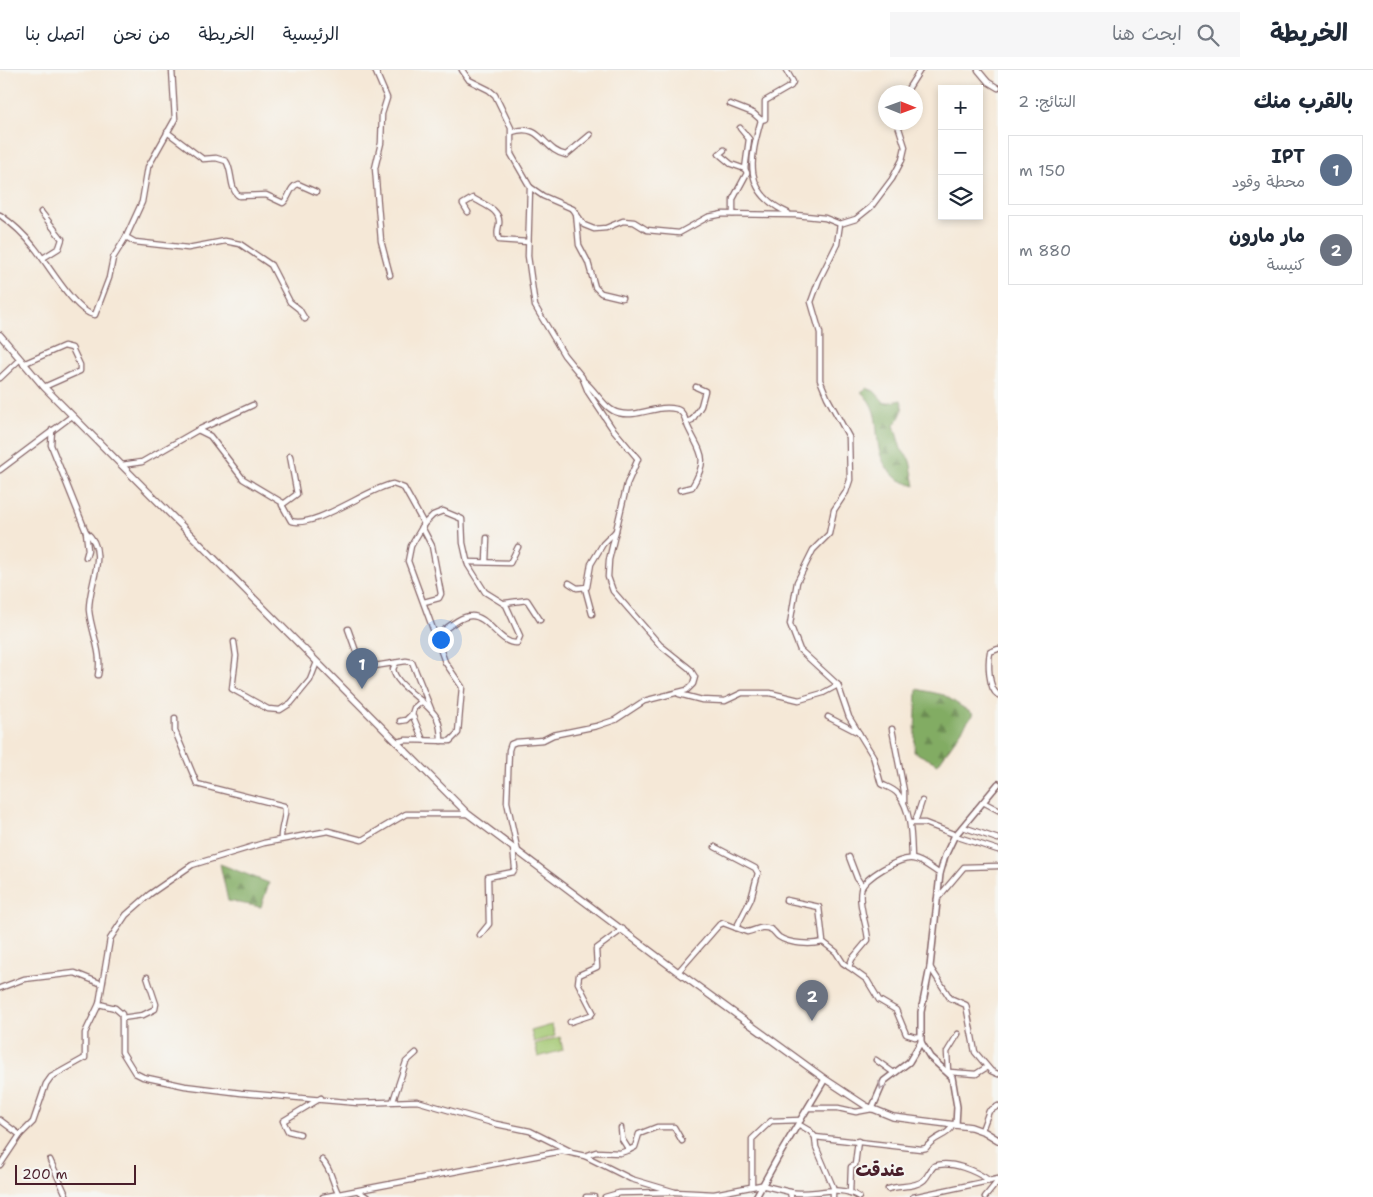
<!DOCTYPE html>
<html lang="ar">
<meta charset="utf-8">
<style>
:root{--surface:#fff;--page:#f6f6f7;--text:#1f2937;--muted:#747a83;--line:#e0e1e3;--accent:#b45309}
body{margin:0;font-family:"Shantell Sans","Playpen Sans Arabic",sans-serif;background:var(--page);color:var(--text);direction:rtl}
.controls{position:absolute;right:15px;top:15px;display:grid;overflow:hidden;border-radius:0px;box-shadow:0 2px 8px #0003}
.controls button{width:45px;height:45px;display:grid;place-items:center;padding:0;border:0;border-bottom:1px solid var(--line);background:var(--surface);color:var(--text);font:25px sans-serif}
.compass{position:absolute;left:878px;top:15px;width:45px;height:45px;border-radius:50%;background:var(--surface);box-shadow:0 2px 8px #0003;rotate:91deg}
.scale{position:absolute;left:15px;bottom:12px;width:121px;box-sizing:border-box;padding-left:5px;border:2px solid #4a1f2b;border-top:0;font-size:14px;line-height:18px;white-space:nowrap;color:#4a1f2b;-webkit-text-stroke:4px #f6f6f2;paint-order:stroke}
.you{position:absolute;left:440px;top:569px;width:18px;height:18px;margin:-12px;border:4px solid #fff;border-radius:50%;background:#1a73e8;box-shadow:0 0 0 8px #1a73e833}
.badge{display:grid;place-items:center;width:32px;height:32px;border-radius:50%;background:var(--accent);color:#fff;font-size:16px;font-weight:700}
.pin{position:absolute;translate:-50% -41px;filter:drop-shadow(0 1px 2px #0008)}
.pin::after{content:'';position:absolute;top:26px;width:18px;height:15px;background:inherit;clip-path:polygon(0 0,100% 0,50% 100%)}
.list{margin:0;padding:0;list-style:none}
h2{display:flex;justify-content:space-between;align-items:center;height:65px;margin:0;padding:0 20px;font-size:21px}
h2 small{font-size:16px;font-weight:400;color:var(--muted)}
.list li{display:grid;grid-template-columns:32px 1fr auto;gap:15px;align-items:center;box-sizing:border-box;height:70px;margin:0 10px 10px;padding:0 10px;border:1px solid var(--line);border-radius:0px}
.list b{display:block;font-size:19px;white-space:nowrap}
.list p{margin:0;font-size:16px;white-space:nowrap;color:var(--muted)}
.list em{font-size:16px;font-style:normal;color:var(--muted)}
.icon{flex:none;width:28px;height:28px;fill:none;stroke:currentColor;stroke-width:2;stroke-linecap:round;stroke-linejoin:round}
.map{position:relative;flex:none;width:998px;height:1127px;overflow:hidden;direction:ltr}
header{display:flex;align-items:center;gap:30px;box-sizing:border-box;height:70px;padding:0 25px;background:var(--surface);border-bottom:1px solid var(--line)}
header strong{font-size:24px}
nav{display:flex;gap:28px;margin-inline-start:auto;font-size:18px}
.search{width:350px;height:45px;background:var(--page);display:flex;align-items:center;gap:12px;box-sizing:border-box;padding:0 18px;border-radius:0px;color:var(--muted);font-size:19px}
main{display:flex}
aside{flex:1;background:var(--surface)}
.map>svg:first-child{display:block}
</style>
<header>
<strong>الخريطة</strong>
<div class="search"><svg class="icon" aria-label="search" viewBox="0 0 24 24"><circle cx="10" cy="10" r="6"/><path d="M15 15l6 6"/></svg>ابحث هنا</div>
<nav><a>الرئيسية</a><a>الخريطة</a><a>من نحن</a><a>اتصل بنا</a></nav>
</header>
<main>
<aside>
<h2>بالقرب منك<small>النتائج: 2</small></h2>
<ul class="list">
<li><span class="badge" style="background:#5c6f8a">1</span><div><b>IPT</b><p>محطة وقود</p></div><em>150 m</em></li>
<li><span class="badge" style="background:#6b7280">2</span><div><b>مار مارون</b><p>كنيسة</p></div><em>880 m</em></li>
</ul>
</aside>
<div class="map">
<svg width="998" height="1127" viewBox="0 0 998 1127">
<defs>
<pattern id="forest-firs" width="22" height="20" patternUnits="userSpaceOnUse" patternTransform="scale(1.25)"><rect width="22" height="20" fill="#82ac63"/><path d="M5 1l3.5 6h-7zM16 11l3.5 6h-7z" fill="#6c8b52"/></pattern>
</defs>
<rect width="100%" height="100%" fill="#f6f6f2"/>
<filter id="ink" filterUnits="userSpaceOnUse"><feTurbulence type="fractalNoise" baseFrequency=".02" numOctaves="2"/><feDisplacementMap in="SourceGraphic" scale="10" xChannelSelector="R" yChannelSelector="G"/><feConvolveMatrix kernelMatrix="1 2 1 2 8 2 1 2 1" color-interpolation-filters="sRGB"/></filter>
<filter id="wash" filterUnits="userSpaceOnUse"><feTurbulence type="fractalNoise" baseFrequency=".0096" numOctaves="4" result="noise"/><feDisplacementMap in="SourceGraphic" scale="20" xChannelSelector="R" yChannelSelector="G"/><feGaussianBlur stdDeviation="1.12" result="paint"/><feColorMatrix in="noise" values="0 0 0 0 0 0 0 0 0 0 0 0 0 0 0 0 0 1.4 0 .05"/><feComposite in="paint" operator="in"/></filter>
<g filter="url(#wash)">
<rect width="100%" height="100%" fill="#f5e8d7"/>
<g fill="url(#forest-firs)" stroke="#666647">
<path d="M867 318 874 321 885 333 901 330C905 341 900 347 894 355L901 379 910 390 915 416C908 413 899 411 894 406 865 379 889 347 861 322Z"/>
<polygon points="917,619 944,625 973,644 938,694 914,682"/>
<polygon points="220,794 269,813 261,837 228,831"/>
</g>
<g fill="#a3c771" stroke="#76734e">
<polygon points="552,955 555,966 534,972 531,961"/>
<polygon points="560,967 563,980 538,987 535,974"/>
</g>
</g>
<g filter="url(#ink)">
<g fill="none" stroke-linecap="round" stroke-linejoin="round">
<defs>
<g id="minor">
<polyline points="375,0 387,28 382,44 381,73 375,98 381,171 390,205"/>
<polyline points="462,0 469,10 489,20 495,25 511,58 511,84 530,117 543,126 573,139 584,155 594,159 606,158 623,151 634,152 647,160 679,163 708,147 723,144 796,145 825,148 840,154 856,149 871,137 892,109 902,90 905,77 897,52"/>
<polyline points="978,0 988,12 998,18"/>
<polyline points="906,22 920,0"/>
<path d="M730 34 753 43 761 50C750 89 742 122 788 143"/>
<polyline points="761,50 765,49 765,31 791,16 793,12 786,0"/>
<polyline points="740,58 749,69 745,99"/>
<path d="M167 62 203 89 216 88 226 91C233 101 229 119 239 126L266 125 283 133C290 128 289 117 298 114L316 122"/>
<path d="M512 62C542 52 543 81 566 85L590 65"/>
<polyline points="724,80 719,84 731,94 745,99 747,103 733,129 733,144"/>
<polyline points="41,142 62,169 59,178 43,188"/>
<path d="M468 142 463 134 473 128C483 135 501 139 499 154 498 161 496 164 499 170L528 172"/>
<polyline points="576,143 579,175 588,192 595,217 601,223 622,228"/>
<path d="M0 145C13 154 24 164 34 177 46 191 76 244 95 245L109 208 113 188 126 167 142 132 148 97 175 49 172 0"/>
<path d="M840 154 837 174 819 210 811 232 820 263V310L827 327 849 367 850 410 846 422 834 440 829 464 813 480 797 512 790 554 800 580 838 615 849 647 873 686 881 714C887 717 894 719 898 724 912 741 911 768 912 788"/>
<polyline points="126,167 135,172 188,178 225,171 240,174 271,195 290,232 299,239 305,249"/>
<polyline points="23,294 64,276 72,278 80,295 80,301 44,317"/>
<polyline points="0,308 19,290"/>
<path d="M585 312C596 321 605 340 619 343 638 348 658 334 676 339 684 341 685 350 688 357 700 383 710 387 692 417L680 420"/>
<polyline points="686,352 692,350 701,336 705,321 696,317"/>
<path d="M52 360 51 375 86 462C110 481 88 515 89 540 91 562 103 583 98 605"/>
<polyline points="198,360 253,335"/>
<path d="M290 386 297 424 282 435 291 451C315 459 370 417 393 414L404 418 424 454 411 476 408 491 445 592 462 617 458 663 450 671 406 670 396 672"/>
<polyline points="122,395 142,392 198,360 210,366 243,409 283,433"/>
<polyline points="0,400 72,346"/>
<path d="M424 454 433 445 443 441 462 449 463 473 468 495 485 522 506 535 520 566 517 573C500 575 488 545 471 546 460 546 446 559 437 565"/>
<polyline points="422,457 432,476 441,524 439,528 424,532"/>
<polyline points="86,462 88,480 86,487"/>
<polyline points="467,492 510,493 518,477"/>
<polyline points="486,492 487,468"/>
<polyline points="569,513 577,518 587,517 591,494 603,474 616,461"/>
<polyline points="585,518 592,544"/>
<polyline points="505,533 527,530 540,550"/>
<polyline points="348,559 362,598 406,591 412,592 431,639"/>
<polyline points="234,572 236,586 232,619 268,639 280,640 291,633 310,610 317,592"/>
<path d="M998 579 990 582C988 593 988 618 998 625"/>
<path d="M396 593 393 599C396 617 428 631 437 648 440 655 441 664 441 671"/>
<polyline points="679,624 702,630 725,631 742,623 770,623 799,630 823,623 838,615"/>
<polyline points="422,631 414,638 412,644 423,670"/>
<polyline points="828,647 859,663"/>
<path d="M175 648V661L197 714 284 736C288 743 280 757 281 769"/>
<polyline points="400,651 406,650 412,644"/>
<polyline points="892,659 904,721 904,732"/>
<polyline points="983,732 998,740"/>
<polyline points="915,752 922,731"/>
<polyline points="910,753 925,753 956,765"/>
<polyline points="963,757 998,769"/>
<polyline points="955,766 998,780"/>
<polyline points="715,777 755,798 758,803 751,829 736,858"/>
<polyline points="518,782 507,732 509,680 511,674 516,672 543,670 553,665 597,656 615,650 644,631 687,620 693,614 695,607 690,599 660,575 613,521 608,507 609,490 627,414 638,389 612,358 588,322 582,307 564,285 535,236 528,186 530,117"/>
<polyline points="849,787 857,808 862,816"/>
<polyline points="937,829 964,797 998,796"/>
<polyline points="786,830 819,837 823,872 836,882 843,893 849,897"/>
<polyline points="480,865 489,854 488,807 513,802 515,798 513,778"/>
<polyline points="930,897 950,928 966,935 975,982 991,1001 998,1004"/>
<path d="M678 902 719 855 723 853 747 862C755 861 761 855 770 859 774 860 775 864 779 867 789 874 811 875 823 872"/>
<polyline points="0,918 24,909 75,903 102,914"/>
<polyline points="99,934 115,938 122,944 122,982 135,1003 143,1007 185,1016 241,1023 358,1033 417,1031 496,1054 530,1061 570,1081"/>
<polyline points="122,948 143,945 155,939 156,934 147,907"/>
<polyline points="570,952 591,945 593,942 578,913 579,905 597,897 596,879 623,859"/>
<path d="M920 966 915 967 906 964 896 940 879 930 867 910 849 897 852 889 868 870C867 854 858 836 861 820 863 808 901 786 913 789 922 790 932 799 940 804"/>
<polyline points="876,990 894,1003"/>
<polyline points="948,1001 947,982 958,964"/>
<polyline points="949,1002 976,1004 987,997"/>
<polyline points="393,1031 406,992 416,983"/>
<polyline points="809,1038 838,1038 856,1042 872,1039"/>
<polyline points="0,1050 20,1065"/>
<polyline points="798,1054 810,1061 815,1067 816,1077 833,1117 833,1127"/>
<polyline points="621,1058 622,1069 629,1080"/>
<polyline points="982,1060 989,1041 998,1036"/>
<polyline points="300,1064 288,1061 283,1051 321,1028"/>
<path d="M815 1067 921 1079 926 1078C934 1065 949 1067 953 1054"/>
<polyline points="585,1086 596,1082 620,1083 629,1080 635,1077 639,1064 657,1057 674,1057 682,1071"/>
<polyline points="50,1090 67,1127"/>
<path d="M322 1090C332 1100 332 1113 339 1125"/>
<polyline points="0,1095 20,1065 33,1052 46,1014 51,1007 85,988 85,963 99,934 110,869 126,845 150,824 192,795 264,773 328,761 362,770 406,744 468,744"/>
<polyline points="752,1116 752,1069 771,1051 801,1050"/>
<path d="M888 1119C899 1115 915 1118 924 1110 928 1106 930 1100 934 1096 951 1090 976 1101 990 1111"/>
<polyline points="358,1121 367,1127"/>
<path d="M790 1122C812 1127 838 1113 859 1127"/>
<polyline points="850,1123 851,1097 855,1095 858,1071"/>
<polyline points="323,1127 562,1081 585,1086 631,1109 675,1122 714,1124 761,1115 790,1122 791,1127"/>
<polyline points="586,1127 594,1127"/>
<polyline points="605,1127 619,1123 673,1122"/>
<polyline points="913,1127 998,1109"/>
<polyline points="985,1127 998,1111"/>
</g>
<g id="tertiary">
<polyline points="872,1039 884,1011 909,992 921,972"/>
<polyline points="956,1055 957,1037 952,1007 930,987 921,972 921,942 930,897 940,804 945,786 954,767 998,714"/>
<polyline points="756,1127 777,1089 825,1009"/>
</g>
<polyline id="secondary" points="0,265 44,317 468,744 678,902 825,1009 866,1036 893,1047 971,1057 985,1062 998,1070"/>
</defs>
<use href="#minor" stroke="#866567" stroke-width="7"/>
<use href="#tertiary" stroke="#866567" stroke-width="8"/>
<use href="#secondary" stroke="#866567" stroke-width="8"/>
<use href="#minor" stroke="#fff" stroke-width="4.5"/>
<use href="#tertiary" stroke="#fff" stroke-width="5"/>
<use href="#secondary" stroke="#fff" stroke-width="5.5"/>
</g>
<defs><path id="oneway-chevron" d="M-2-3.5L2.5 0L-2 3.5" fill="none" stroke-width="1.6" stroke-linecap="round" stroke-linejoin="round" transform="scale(1.25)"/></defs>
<use stroke="#ae9aa0" href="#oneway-chevron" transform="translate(882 1016) rotate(117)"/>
</g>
<g text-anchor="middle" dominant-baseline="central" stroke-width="4" stroke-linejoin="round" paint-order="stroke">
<g font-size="18" font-weight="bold" fill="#4a1f2b" stroke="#f6f6f2">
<text x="880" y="1100">عندقت</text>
</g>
</g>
</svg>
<div class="controls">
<button>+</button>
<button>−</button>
<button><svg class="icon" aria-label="layers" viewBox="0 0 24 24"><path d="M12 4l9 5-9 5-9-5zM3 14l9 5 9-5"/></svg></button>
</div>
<svg class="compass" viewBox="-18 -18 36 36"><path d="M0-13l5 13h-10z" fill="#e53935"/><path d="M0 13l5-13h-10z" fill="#747a83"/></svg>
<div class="scale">200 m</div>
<div class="you"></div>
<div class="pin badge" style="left:362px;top:619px;background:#5c6f8a">1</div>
<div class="pin badge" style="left:812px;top:951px;background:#6b7280">2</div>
</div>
</main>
